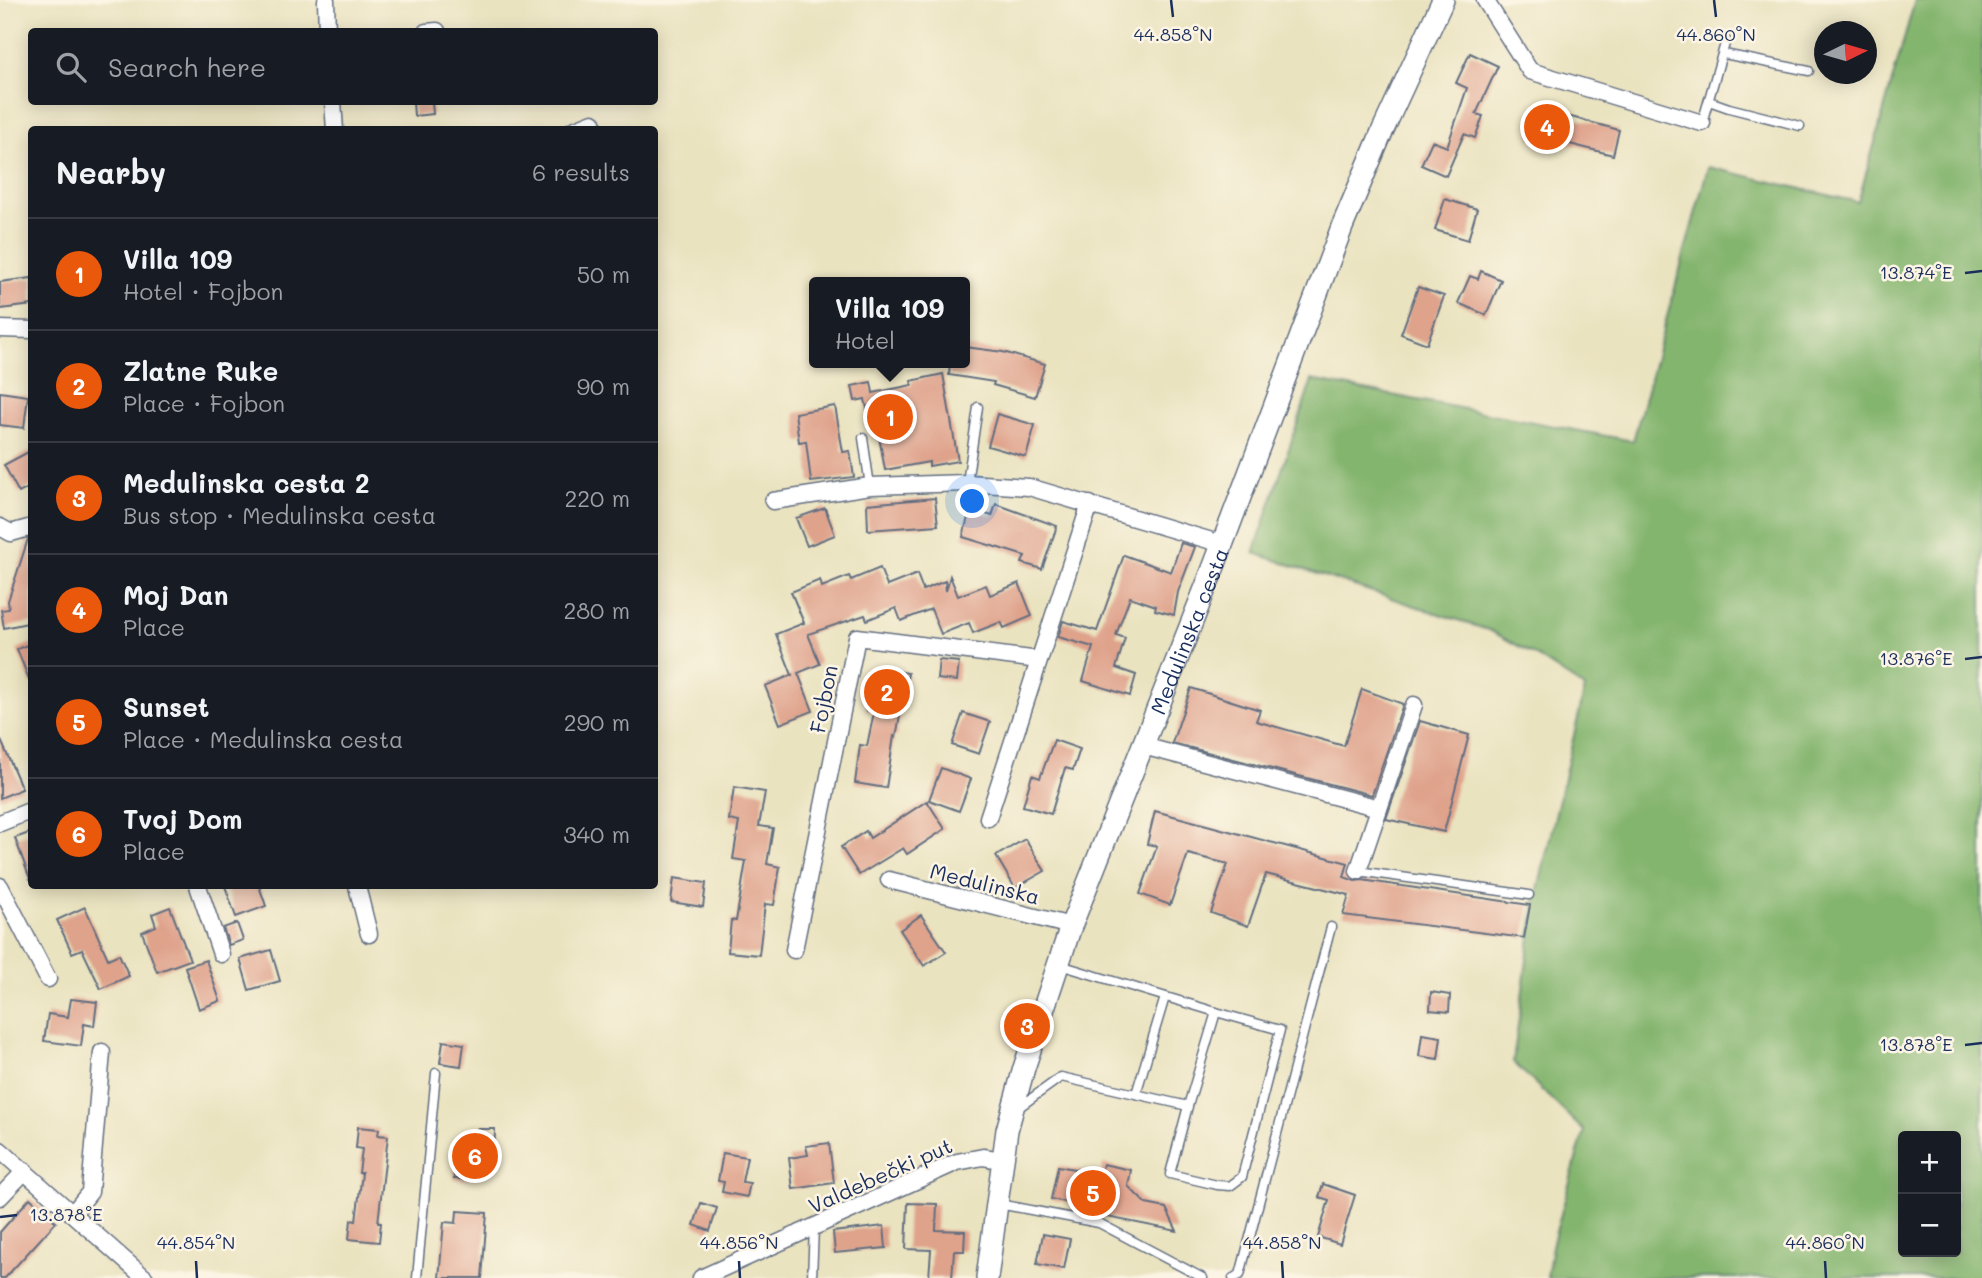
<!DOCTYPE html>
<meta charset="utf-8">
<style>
:root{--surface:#171b24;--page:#20242c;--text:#f1f3f6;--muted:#9ea1a6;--line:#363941;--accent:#ea580c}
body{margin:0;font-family:Mali,sans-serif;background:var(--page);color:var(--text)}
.controls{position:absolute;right:21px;bottom:21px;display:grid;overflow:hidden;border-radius:7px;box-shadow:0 4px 18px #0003}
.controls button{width:63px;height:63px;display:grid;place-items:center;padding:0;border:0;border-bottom:2px solid var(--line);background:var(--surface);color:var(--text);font:35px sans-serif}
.compass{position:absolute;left:1814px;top:21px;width:63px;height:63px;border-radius:50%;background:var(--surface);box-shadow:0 4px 18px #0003;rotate:85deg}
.you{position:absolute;left:973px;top:502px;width:24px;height:24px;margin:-18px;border:5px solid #fff;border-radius:50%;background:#1a73e8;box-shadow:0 0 0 10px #1a73e833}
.badge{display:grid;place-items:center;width:46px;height:46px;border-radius:50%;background:var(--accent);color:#fff;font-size:23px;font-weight:700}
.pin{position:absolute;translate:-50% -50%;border:4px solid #fff;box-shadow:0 2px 7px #0006}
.popup{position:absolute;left:809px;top:277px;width:161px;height:91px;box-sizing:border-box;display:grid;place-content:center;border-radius:7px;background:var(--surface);filter:drop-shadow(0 2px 5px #0005);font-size:23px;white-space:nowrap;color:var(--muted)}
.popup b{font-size:26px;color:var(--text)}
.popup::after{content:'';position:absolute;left:50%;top:100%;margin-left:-14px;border:14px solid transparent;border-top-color:var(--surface)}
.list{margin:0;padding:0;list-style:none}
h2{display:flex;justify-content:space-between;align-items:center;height:91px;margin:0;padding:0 28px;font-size:30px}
h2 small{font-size:23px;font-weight:400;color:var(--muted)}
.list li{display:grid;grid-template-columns:46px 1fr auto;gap:21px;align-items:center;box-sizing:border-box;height:112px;padding:0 28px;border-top:2px solid var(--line)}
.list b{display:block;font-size:26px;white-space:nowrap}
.list p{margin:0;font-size:23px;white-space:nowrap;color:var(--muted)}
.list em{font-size:23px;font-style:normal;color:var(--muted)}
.icon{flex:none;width:38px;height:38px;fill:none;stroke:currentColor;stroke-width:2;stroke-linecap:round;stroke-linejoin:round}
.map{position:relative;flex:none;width:1982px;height:1278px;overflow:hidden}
.search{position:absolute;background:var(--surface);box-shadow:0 4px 18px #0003;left:28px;top:28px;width:630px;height:77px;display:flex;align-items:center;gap:18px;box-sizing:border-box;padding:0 24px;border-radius:7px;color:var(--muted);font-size:26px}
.panel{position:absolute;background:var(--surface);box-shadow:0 4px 18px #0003;left:28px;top:126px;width:630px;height:763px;border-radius:7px}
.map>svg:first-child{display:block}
</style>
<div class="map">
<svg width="1982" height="1278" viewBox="0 0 1982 1278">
<rect width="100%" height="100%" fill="#fcf5e5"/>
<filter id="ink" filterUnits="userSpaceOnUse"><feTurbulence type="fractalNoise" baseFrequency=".0143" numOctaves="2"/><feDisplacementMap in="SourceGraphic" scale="14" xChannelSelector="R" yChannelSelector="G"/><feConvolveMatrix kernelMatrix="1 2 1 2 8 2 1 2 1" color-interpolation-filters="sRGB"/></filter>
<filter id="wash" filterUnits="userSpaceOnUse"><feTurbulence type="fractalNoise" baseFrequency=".00686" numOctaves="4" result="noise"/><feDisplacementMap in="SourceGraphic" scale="28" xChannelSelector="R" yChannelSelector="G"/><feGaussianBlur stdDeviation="1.57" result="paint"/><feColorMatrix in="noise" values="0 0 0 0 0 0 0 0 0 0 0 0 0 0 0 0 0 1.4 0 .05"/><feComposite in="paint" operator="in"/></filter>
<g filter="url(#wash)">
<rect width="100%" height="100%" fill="#eae3c0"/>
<path fill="#84b56e" stroke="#507266" stroke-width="2" fill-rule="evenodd" d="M1915 0H1982V1278H1547L1552 1246 1584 1131 1513 1062 1535 902 1585 688 1533 654 1491 631 1254 553 1312 380 1633 441 1708 167 1858 202ZM1903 1136H1956V1252H1903Z"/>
<g id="blocks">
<g fill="#dfa28b">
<polygon points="1470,53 1498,66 1476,114 1483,116 1475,138 1464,134 1446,176 1421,165 1432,141 1447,147 1467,88 1456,83"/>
<polygon points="413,102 432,102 433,114 414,116"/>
<polygon points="1538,108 1619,130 1613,155 1558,141 1557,145 1530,138"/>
<polygon points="1445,199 1477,209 1468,240 1435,230"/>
<polygon points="1481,271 1501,280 1486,315 1458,303 1470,276 1478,279"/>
<polygon points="32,278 32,305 0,309 0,282"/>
<polygon points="1418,287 1444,296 1427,344 1401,334"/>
<polygon points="965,347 1003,352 1045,364 1035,397 993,385 994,382 949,375 950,363 965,363"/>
<polygon points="943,374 958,461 929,466 929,462 885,470 878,431 872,432 865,399 855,401 852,386 871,382 873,393 912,385 911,381"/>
<polygon points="0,392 28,396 24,428 0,425"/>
<polygon points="835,406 843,452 850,451 854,477 811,482 806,441 799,442 795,413"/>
<polygon points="997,414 1035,425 1026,457 988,446"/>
<polygon points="32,450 32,486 19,493 4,465"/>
<polygon points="935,498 938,525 868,530 867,504"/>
<polygon points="996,504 1057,526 1042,569 1022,563 1025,556 963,537 970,509 992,516"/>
<polygon points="825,508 835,535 807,546 796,518"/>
<polygon points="32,538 32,622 4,628 1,610 9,609 8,601 28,539"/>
<polygon points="1181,543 1195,547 1178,592 1174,615 1155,610 1156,606 1130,597 1116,635 1125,638 1116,668 1136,675 1130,696 1083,681 1093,647 1058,637 1063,621 1097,631 1124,555 1171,572"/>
<polygon points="880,568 887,586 917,574 923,590 945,581 946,591 950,576 958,596 986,585 990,595 1019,583 1032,616 1004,628 1001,622 973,633 969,623 941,634 931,609 901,621 896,608 867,620 865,615 808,634 820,664 798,673 813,711 780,724 765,686 792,675 776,634 804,623 791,592 820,580 822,587 849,576 851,580"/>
<polygon points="32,643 32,684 31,684 17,649"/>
<polygon points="939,660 959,662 957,681 937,679"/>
<polygon points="875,667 908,673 896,737 894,736 886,788 855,783 860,745 867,746 874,712 866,710"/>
<polygon points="1191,688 1260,710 1256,721 1344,746 1362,689 1403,704 1372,795 1172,743"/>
<polygon points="963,713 990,722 979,754 952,745"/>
<polygon points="1420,721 1469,735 1444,832 1386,819"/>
<polygon points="0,738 22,789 0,798"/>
<polygon points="1054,740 1080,749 1073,770 1065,768 1051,814 1023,806 1032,775 1040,778"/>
<polygon points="941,768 971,779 959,811 929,800"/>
<polygon points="734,787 765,792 759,826 773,828 767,864 780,867 774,905 765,904 759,955 728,952 731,920 736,921 746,861 733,859 739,822 729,820"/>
<polygon points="927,801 945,829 907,854 903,848 859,875 841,847 866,831 870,838"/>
<polygon points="1155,811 1348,863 1344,877 1355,881 1362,880 1530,905 1524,938 1343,915 1349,895 1266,874 1248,926 1211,913 1228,864 1188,854 1170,905 1140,894 1157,846 1147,844"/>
<polygon points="32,832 32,878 30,879 15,838"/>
<polygon points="1025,839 1045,871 1015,888 996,856"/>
<polygon points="674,878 706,883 703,907 671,902"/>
<polygon points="225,886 259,886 266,906 236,917"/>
<polygon points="85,907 108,959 119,954 129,976 101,989 82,949 72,953 57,920"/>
<polygon points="170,907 190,960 157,972 142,932 156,926 152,914"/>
<polygon points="921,915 946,952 924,966 900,930"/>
<polygon points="237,923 243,940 229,945 223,928"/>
<polygon points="271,950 280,981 249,990 240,959"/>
<polygon points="206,960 220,1001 199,1009 185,967"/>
<polygon points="1431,992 1450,995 1449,1012 1430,1010"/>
<polygon points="71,999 97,1002 94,1026 84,1024 81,1046 44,1041 48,1014 68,1017"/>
<polygon points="1422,1034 1441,1037 1438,1059 1419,1056"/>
<polygon points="443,1041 464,1044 461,1066 440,1063"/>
<polygon points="358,1127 379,1129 378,1135 388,1136 378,1223 381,1223 379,1242 349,1239 351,1220 356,1221 362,1173 359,1173 362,1149 356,1148"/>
<polygon points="477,1129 495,1129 494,1167 472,1166 471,1179 454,1179 455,1144 476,1145"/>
<polygon points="829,1143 834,1183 793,1189 789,1158 808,1155 806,1146"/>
<polygon points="723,1153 747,1157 742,1182 750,1183 747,1197 722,1192 724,1182 718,1181"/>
<polygon points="1103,1164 1131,1170 1128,1186 1146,1204 1166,1208 1177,1231 1087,1213 1088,1207 1051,1199 1058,1166 1101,1174"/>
<polygon points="1323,1184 1355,1195 1340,1244 1318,1237 1329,1200 1319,1197"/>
<polygon points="30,1198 56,1222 5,1278 0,1278 0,1232"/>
<polygon points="701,1203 717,1208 710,1231 694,1225"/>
<polygon points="908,1203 937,1204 936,1230 965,1231 964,1251 954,1251 952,1278 929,1278 931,1250 906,1249"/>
<polygon points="457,1211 487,1213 482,1278 439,1278 444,1222 456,1223"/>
<polygon points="884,1226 886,1248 835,1253 833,1232"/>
<polygon points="1043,1234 1070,1239 1064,1269 1037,1264"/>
</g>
</g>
</g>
<g filter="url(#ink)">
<use href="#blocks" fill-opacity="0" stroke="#636e80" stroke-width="2"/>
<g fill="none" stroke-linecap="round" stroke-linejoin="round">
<defs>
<g id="service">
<polyline points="1724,54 1809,71"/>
<polyline points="1709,101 1729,108 1800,126"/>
<polyline points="1702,123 1726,40"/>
<polyline points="863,438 870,486"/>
<polyline points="967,483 978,407"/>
<polyline points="1358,871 1529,895"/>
<polyline points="1136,1094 1165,997"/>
<polyline points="1188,1106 1170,1174 1217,1185 1230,1186 1242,1177 1280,1030 1216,1012"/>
<polyline points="1018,1108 1061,1077 1188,1106 1216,1012 1060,965"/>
<polyline points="999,1204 1099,1223 1203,1278"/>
<polyline points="417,1278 436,1073"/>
<polyline points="812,1278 814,1227"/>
<polyline points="1233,1278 1240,1275 1331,927"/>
</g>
<g id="minor">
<polyline points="326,0 327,32"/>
<polyline points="1485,0 1530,71 1702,123"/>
<polyline points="426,32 437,31"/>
<polyline points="333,102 335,130"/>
<polyline points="573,130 593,122"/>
<polyline points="0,329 32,330"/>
<polyline points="773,501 870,486 967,483 1029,487 1222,544"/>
<polyline points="0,527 11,533 32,527"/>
<polyline points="1143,746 1379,808"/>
<polyline points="988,818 1090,504"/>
<polyline points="0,823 32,810"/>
<polyline points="1358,871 1414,705"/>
<polyline points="889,880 1071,926"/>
<polyline points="0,886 48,979"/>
<polyline points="198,886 221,954"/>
<polyline points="357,886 369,934"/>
<polyline points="794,950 857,637 1039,660"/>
<polyline points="0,1150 145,1278"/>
<polyline points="0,1197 25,1171"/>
<polyline points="73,1213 90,1192 102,1052"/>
<polyline points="701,1278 957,1162 983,1157 1002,1160"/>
</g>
<g id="secondary">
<path id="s1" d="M987 1278 1007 1130 1024 1068 1071 926 1211 574 1342 227 1382 132 1443 0"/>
</g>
</defs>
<use href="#service" stroke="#636e80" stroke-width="11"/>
<use href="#minor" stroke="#636e80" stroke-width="19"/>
<use href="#secondary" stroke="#636e80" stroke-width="24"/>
<use href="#service" stroke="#fff" stroke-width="8"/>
<use href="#minor" stroke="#fff" stroke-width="16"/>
<use href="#secondary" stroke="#fff" stroke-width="21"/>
</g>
</g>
<path fill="none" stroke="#1b2f5e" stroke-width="2.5" d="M1171 0 1173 17M1714 0 1716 17M1965 273 1982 271M1965 659 1982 657M1965 1045 1982 1043M0 1217 17 1215M196 1261 197 1278M739 1261 740 1278M1282 1261 1283 1278M1825 1261 1826 1278"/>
<g text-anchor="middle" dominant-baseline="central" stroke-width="5" stroke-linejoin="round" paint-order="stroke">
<g font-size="21" fill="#1b2f5e" stroke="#fcf5e5">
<text stroke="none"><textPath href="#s1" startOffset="681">Medulinska cesta</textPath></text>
<text transform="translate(823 699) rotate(-79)">Fojbon</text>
<text transform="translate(985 883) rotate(14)">Medulinska</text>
<text transform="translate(880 1175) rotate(-24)">Valdebečki put</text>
</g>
</g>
<g font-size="18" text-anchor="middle" fill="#1b2f5e" stroke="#fcf5e5" stroke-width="5" stroke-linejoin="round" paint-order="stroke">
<text x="1173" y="41">44.858°N</text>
<text x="1716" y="41">44.860°N</text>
<text x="1916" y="279">13.874°E</text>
<text x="1916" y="665">13.876°E</text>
<text x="1916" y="1051">13.878°E</text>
<text x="66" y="1221">13.878°E</text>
<text x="196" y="1249">44.854°N</text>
<text x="739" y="1249">44.856°N</text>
<text x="1282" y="1249">44.858°N</text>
<text x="1825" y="1249">44.860°N</text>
</g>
</svg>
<div class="controls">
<button>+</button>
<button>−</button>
</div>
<svg class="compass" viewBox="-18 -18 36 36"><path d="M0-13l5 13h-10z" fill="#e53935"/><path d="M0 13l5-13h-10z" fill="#9ea1a6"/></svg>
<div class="you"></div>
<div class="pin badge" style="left:890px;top:417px">1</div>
<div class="popup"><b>Villa 109</b>Hotel</div>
<div class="pin badge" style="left:887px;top:692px">2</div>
<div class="pin badge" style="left:1027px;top:1026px">3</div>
<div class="pin badge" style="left:1547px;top:127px">4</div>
<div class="pin badge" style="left:1093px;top:1193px">5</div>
<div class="pin badge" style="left:475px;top:1156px">6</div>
<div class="search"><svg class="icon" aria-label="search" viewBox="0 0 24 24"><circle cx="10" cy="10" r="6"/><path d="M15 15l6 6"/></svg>Search here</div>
<section class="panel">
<h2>Nearby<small>6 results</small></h2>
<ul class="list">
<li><span class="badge">1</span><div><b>Villa 109</b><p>Hotel · Fojbon</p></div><em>50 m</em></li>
<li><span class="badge">2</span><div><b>Zlatne Ruke</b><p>Place · Fojbon</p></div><em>90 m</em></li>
<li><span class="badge">3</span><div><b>Medulinska cesta 2</b><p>Bus stop · Medulinska cesta</p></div><em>220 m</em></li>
<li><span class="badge">4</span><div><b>Moj Dan</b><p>Place</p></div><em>280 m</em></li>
<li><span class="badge">5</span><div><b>Sunset</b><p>Place · Medulinska cesta</p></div><em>290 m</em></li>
<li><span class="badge">6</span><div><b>Tvoj Dom</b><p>Place</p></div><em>340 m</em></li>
</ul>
</section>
</div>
